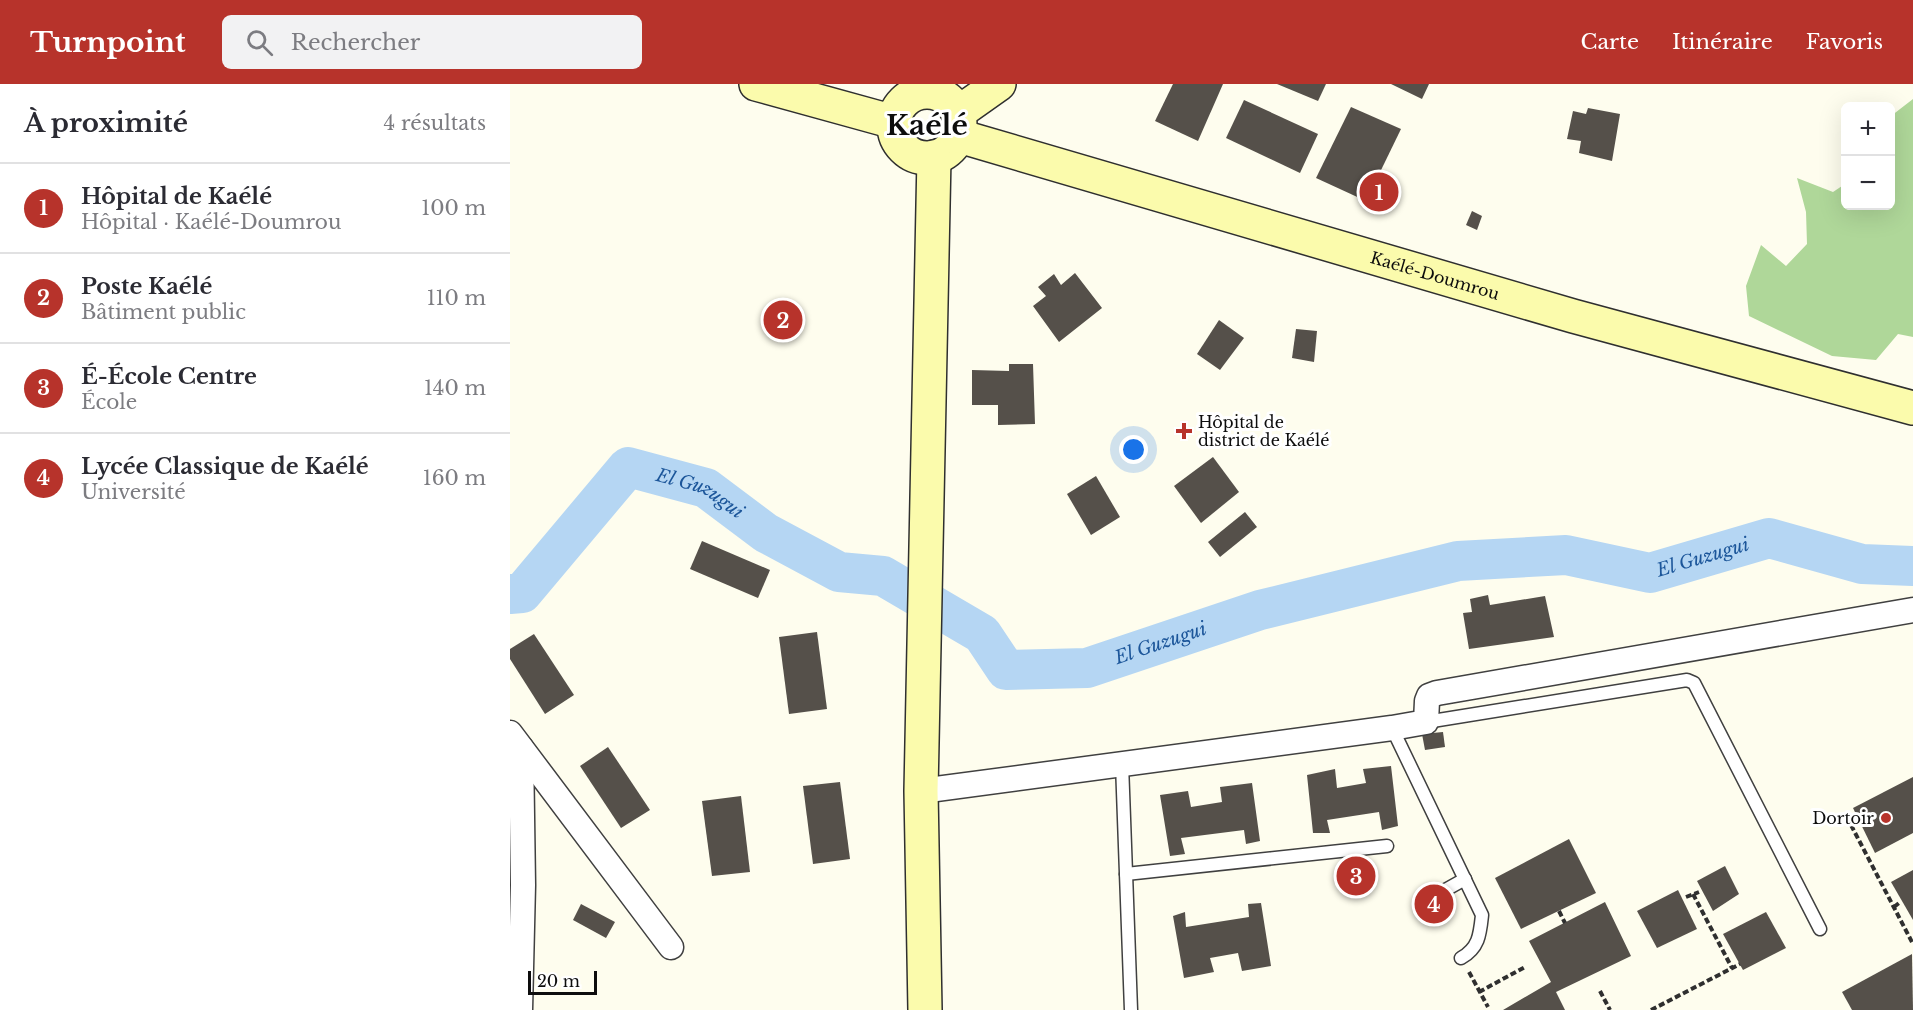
<!DOCTYPE html>
<html lang="fr">
<meta charset="utf-8">
<style>
:root{--surface:#fff;--page:#f2f2f3;--text:#2b2b33;--muted:#7c7c81;--line:#e1e1e2;--accent:#b7332b}
body{margin:0;font-family:"Libre Baskerville",serif;background:var(--page);color:var(--text)}
.controls{position:absolute;right:18px;top:18px;display:grid;overflow:hidden;border-radius:9px;box-shadow:0 6px 24px #0002}
.controls button{width:54px;height:54px;display:grid;place-items:center;padding:0;border:0;border-bottom:2px solid var(--line);background:var(--surface);color:var(--text);font:30px sans-serif}
.scale{position:absolute;left:18px;bottom:15px;width:69px;box-sizing:border-box;padding-left:6px;border:3px solid #0d0d0d;border-top:0;font-size:16px;line-height:21px;white-space:nowrap;color:#0d0d0d;-webkit-text-stroke:4px #fff;paint-order:stroke}
.you{position:absolute;left:624px;top:366px;width:21px;height:21px;margin:-15px;border:4px solid #fff;border-radius:50%;background:#1a73e8;box-shadow:0 0 0 9px #1a73e833}
.badge{display:grid;place-items:center;width:39px;height:39px;border-radius:50%;background:var(--accent);color:#fff;font-size:20px;font-weight:700}
.pin{position:absolute;translate:-50% -50%;border:3px solid #fff;box-shadow:0 2px 6px #0006}
.list{margin:0;padding:0;list-style:none}
h2{display:flex;justify-content:space-between;align-items:center;height:78px;margin:0;padding:0 24px;font-size:26px}
h2 small{font-size:20px;font-weight:400;color:var(--muted)}
.list li{display:grid;grid-template-columns:39px 1fr auto;gap:18px;align-items:center;box-sizing:border-box;height:90px;padding:0 24px;border-top:2px solid var(--line)}
.list b{display:block;font-size:22px;white-space:nowrap}
.list p{margin:0;font-size:20px;white-space:nowrap;color:var(--muted)}
.list em{font-size:20px;font-style:normal;color:var(--muted)}
.icon{flex:none;width:33px;height:33px;fill:none;stroke:currentColor;stroke-width:2;stroke-linecap:round;stroke-linejoin:round}
.map{position:relative;flex:none;width:1403px;height:926px;overflow:hidden}
header{display:flex;align-items:center;gap:36px;box-sizing:border-box;height:84px;padding:0 30px;background:var(--accent);color:#fff}
header strong{font-size:28px}
nav{display:flex;gap:33px;margin-inline-start:auto;font-size:21px}
.search{width:420px;height:54px;background:var(--page);display:flex;align-items:center;gap:15px;box-sizing:border-box;padding:0 21px;border-radius:9px;color:var(--muted);font-size:22px}
main{display:flex}
aside{flex:1;background:var(--surface)}
.map>svg:first-child{display:block}
</style>
<header>
<strong>Turnpoint</strong>
<div class="search"><svg class="icon" aria-label="search" viewBox="0 0 24 24"><circle cx="10" cy="10" r="6"/><path d="M15 15l6 6"/></svg>Rechercher</div>
<nav><a>Carte</a><a>Itinéraire</a><a>Favoris</a></nav>
</header>
<main>
<aside>
<h2>À proximité<small>4 résultats</small></h2>
<ul class="list">
<li><span class="badge">1</span><div><b>Hôpital de Kaélé</b><p>Hôpital · Kaélé-Doumrou</p></div><em>100 m</em></li>
<li><span class="badge">2</span><div><b>Poste Kaélé</b><p>Bâtiment public</p></div><em>110 m</em></li>
<li><span class="badge">3</span><div><b>É-École Centre</b><p>École</p></div><em>140 m</em></li>
<li><span class="badge">4</span><div><b>Lycée Classique de Kaélé</b><p>Université</p></div><em>160 m</em></li>
</ul>
</aside>
<div class="map">
<svg width="1403" height="926" viewBox="0 0 1403 926">
<rect width="100%" height="100%" fill="#fefdee"/>
<polygon fill="#afd799" points="1403,15 1403,253 1388,250 1366,276 1322,272 1239,232 1236,202 1251,161 1276,182 1297,160 1296,128 1287,94 1323,108 1335,100 1336,122 1380,122 1381,32"/>
<g fill="none" stroke-linecap="round" stroke-linejoin="round">
<path stroke="#b5d6f3" stroke-width="40" id="s1" d="M0 510 12 509 118 383 196 404 256 449 329 488 373 492 472 550 496 586 577 584 750 526 948 477 1056 471 1140 489 1259 454 1352 480 1403 482"/>
</g>
<g fill="#55504a">
<polygon points="663,0 713,0 688,57 645,37"/>
<polygon points="767,0 816,0 808,17"/>
<polygon points="881,0 919,0 912,15"/>
<polygon points="734,16 808,50 790,89 716,54"/>
<polygon points="841,23 891,45 856,117 806,94"/>
<polygon points="1078,24 1110,30 1102,77 1069,69 1071,57 1057,55 1063,27 1076,30"/>
<polygon points="962,127 972,132 967,146 956,141"/>
<polygon points="565,189 592,224 549,258 523,222 536,212 528,203 544,190 551,201"/>
<polygon points="709,236 734,254 710,286 687,270"/>
<polygon points="786,245 807,247 804,278 782,274"/>
<polygon points="499,280 523,280 525,340 488,341 488,321 462,321 462,286 499,287"/>
<polygon points="703,373 729,408 691,439 664,402"/>
<polygon points="586,392 610,433 581,451 557,410"/>
<polygon points="735,428 747,443 710,473 698,458"/>
<polygon points="192,457 260,486 248,514 180,485"/>
<polygon points="978,511 980,521 1035,512 1044,553 959,565 953,529 962,528 960,515"/>
<polygon points="307,548 317,625 279,630 269,553"/>
<polygon points="24,550 64,611 35,630 0,575 0,565"/>
<polygon points="933,648 935,663 915,666 912,650"/>
<polygon points="98,663 140,726 111,744 70,682"/>
<polygon points="881,682 888,742 872,746 869,728 817,736 820,749 803,749 797,691 825,685 827,704 856,699 853,685"/>
<polygon points="1403,693 1403,749 1365,769 1343,724"/>
<polygon points="330,698 340,775 303,780 293,702"/>
<polygon points="742,699 750,757 736,760 734,746 671,754 675,770 660,772 650,711 678,707 681,723 712,718 710,703"/>
<polygon points="231,712 240,788 202,792 192,717"/>
<polygon points="1059,755 1086,809 1011,845 985,794"/>
<polygon points="1215,782 1229,810 1203,827 1187,797"/>
<polygon points="1403,786 1403,836 1381,798"/>
<polygon points="1168,806 1187,845 1147,864 1127,827"/>
<polygon points="1095,818 1121,872 1046,908 1055,926 993,926 1041,898 1019,857"/>
<polygon points="751,819 761,882 732,887 728,869 700,874 704,888 674,894 663,832 675,828 676,843 739,833 738,820"/>
<polygon points="71,820 105,838 96,854 63,836"/>
<polygon points="1256,828 1276,864 1233,886 1213,850"/>
<polygon points="1402,870 1403,926 1342,926 1332,908"/>
</g>
<g fill="none" stroke-linecap="round" stroke-linejoin="round">
<defs>
<g id="lane">
<polyline points="916,638 1177,596 1184,599 1310,845"/>
<path d="M882 644 972 831C970 850 969 864 951 874"/>
<polyline points="612,680 621,926"/>
<polyline points="616,790 877,762"/>
<polyline points="921,814 955,795"/>
</g>
<g id="street">
<polyline points="402,11 402,0"/>
<polyline points="0,649 161,863"/>
<polyline points="411,707 882,644 916,638 917,617 919,612 927,609 1403,526"/>
<polyline points="10,926 13,801 11,664"/>
</g>
<g id="secondary">
<polyline points="246,0 384,38"/>
<circle cx="417" cy="41" r="33"/>
<polyline points="448,29 489,0"/>
<path id="s2" d="M449 52 1063 232 1403 324"/>
<polyline points="415,926 411,707 424,73"/>
</g>
</defs>
<use href="#lane" stroke="#404040" stroke-width="15"/>
<use href="#street" stroke="#404040" stroke-width="27"/>
<use href="#secondary" stroke="#2f2f2f" stroke-width="36"/>
<g stroke="#2f2f2f" stroke-width="4" stroke-dasharray="6 3" stroke-linecap="butt">
<polyline points="1341,741 1403,860"/>
<polyline points="1183,810 1222,884"/>
<polyline points="1176,813 1189,808"/>
<polyline points="1384,823 1389,819"/>
<polyline points="1049,827 1055,839"/>
<polyline points="959,888 978,923"/>
<polyline points="1090,907 1100,926"/>
<polyline points="969,908 1015,883"/>
<polyline points="1141,926 1230,880"/>
</g>
<use href="#lane" stroke="#fff" stroke-width="12"/>
<use href="#street" stroke="#fff" stroke-width="24"/>
<use href="#secondary" stroke="#fbfbac" stroke-width="33"/>
</g>
<g fill="#b7332b" stroke="#fff" stroke-width="2">
<path d="M671 338h6v6h6v6h-6v6h-6v-6h-6v-6h6z"/>
<circle cx="1376" cy="734" r="6"/>
</g>
<g text-anchor="middle" dominant-baseline="central" stroke-width="6" stroke-linejoin="round" paint-order="stroke">
<g font-size="16" fill="#0d0d0d" stroke="#fff">
<text stroke="none"><textPath href="#s2" startOffset="496">Kaélé-Doumrou</textPath></text>
</g>
<g font-size="16" fill="#0d0d0d" stroke="#fff" text-anchor="start">
<text x="688" y="338">Hôpital de<tspan x="688" dy="18">district de Kaélé</tspan></text>
<text x="1364" y="734" text-anchor="end">Dortoir</text>
</g>
<g font-size="18" font-style="italic" fill="#1c569a" stroke="#fff">
<text stroke="none"><textPath href="#s1" startOffset="254">El Guzugui</textPath></text>
<text stroke="none"><textPath href="#s1" startOffset="1334">El Guzugui</textPath></text>
<text stroke="none"><textPath href="#s1" startOffset="776">El Guzugui</textPath></text>
</g>
<g font-size="28" font-weight="bold" fill="#0d0d0d" stroke="#fff">
<text x="417" y="41">Kaélé</text>
</g>
</g>
</svg>
<div class="controls">
<button>+</button>
<button>−</button>
</div>
<div class="scale">20 m</div>
<div class="you"></div>
<div class="pin badge" style="left:869px;top:108px">1</div>
<div class="pin badge" style="left:273px;top:236px">2</div>
<div class="pin badge" style="left:846px;top:792px">3</div>
<div class="pin badge" style="left:924px;top:820px">4</div>
</div>
</main>
